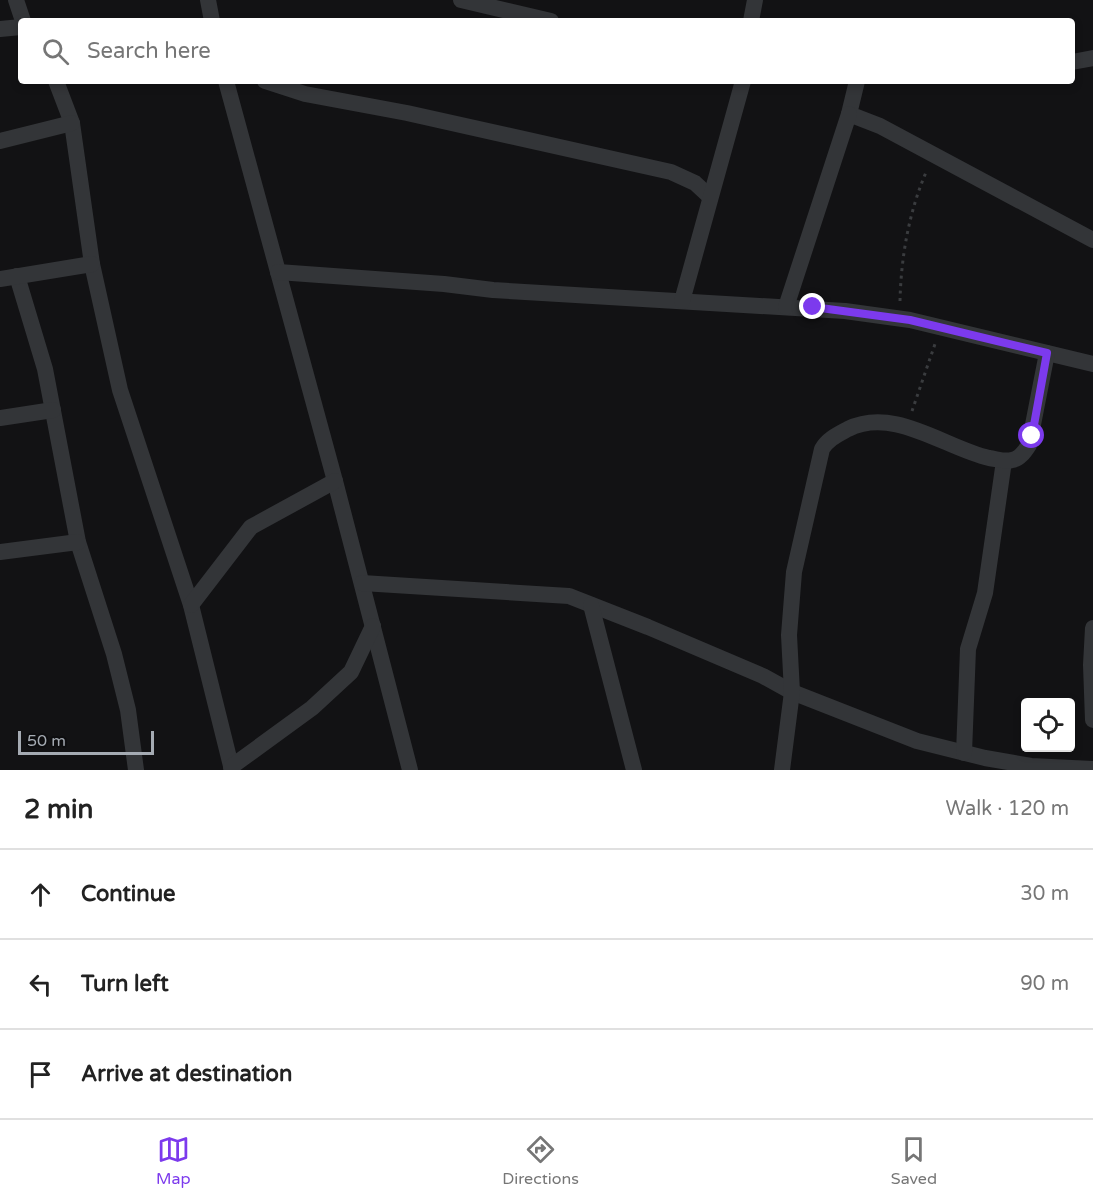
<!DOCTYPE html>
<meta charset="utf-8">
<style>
:root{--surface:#fff;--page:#f2f2f2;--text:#222;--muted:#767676;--line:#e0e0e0;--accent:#7c3aed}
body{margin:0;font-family:"Varela Round",sans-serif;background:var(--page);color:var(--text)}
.controls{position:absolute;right:18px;bottom:18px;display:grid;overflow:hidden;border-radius:6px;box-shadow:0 3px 9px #0003}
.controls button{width:54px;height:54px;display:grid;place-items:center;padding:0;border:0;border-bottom:2px solid var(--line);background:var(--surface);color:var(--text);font:30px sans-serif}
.scale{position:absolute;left:18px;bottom:15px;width:136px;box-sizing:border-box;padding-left:6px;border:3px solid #a5abb3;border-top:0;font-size:16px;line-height:21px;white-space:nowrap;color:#a5abb3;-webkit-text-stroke:4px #0d0d0f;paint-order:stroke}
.stop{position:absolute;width:18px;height:18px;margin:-14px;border:4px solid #7c3aed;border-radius:50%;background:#fff}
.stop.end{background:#7c3aed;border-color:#fff;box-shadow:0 2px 6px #0008}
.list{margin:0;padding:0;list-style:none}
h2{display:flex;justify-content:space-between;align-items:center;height:78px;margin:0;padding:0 24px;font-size:26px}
h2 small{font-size:20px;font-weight:400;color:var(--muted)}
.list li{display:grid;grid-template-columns:39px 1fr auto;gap:18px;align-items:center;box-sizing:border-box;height:90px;padding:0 24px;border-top:2px solid var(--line)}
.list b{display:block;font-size:22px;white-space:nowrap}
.list em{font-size:20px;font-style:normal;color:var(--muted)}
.icon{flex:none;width:33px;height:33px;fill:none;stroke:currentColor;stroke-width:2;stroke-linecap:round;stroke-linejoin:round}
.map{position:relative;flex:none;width:1093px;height:770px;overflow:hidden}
.search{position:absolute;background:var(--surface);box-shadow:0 3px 9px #0003;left:18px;right:18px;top:18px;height:66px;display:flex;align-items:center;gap:15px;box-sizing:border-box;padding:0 21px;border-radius:6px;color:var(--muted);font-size:22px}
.sheet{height:348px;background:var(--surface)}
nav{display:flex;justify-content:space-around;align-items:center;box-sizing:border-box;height:84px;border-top:2px solid var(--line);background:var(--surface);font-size:16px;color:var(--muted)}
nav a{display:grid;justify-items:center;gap:3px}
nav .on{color:var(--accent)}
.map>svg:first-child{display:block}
</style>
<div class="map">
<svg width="1093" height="770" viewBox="0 0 1093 770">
<rect width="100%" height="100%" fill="#121214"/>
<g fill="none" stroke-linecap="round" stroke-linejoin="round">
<g stroke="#3a3c3f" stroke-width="3" stroke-dasharray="3 4.5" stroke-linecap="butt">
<path d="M900 301C901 257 909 211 927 170"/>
<polyline points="912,411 935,344"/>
</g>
<g stroke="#333538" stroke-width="16">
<polyline points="16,0 23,21"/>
<polyline points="208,0 212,21"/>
<polyline points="461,0 551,21"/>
<polyline points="751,21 755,0"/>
<polyline points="0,29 21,27"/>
<polyline points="1072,62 1093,58"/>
<polyline points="56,81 72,123 92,264 120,390 191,605 232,770"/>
<polyline points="226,81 335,481 410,770"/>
<polyline points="265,81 305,94 407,113 671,172 695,183 709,196"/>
<polyline points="857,81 849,114 880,126 1093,240"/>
<polyline points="0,141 72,123"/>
<polyline points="278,272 444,284 493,290 845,311 910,320 1093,364"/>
<polyline points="17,276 45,369 78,542 114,654 128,710 136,770"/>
<polyline points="0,279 92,264"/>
<polyline points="682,301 743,81"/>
<polyline points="786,307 849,114"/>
<polyline points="0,418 53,410"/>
<polyline points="0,552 78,542"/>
<polyline points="362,583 569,596 648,627 763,676 792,692 917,741 985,758 1031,766 1093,769"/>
<polyline points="191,605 251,527 335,481"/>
<polyline points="591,605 634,770"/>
<polyline points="1093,628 1091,665 1093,720"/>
<polyline points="964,753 968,649 985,593 1004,461"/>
<polyline points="231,767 312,708 351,672 373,626"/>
<path d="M782 770 792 692 789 635 794 572 822 449C828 439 837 435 848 429 894 406 945 448 989 458 997 459 1005 462 1012 460 1020 459 1025 451 1029 445L1047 353"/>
</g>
</g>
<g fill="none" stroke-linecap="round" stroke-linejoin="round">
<polyline stroke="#7c3aed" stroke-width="8" points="813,307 910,320 1047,353 1032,436"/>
</g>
</svg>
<div class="controls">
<button><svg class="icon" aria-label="locate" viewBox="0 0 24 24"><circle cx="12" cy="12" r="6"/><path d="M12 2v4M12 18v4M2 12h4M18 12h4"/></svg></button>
</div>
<div class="scale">50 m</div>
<div class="stop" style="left:1032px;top:436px"></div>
<div class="stop end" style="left:813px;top:307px"></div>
<div class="search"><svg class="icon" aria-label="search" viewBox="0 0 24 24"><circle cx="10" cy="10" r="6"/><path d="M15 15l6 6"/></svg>Search here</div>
</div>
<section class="sheet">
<h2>2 min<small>Walk · 120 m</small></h2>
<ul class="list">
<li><svg class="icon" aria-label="ahead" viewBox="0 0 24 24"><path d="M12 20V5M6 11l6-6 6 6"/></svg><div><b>Continue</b></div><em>30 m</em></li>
<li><svg class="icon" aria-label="left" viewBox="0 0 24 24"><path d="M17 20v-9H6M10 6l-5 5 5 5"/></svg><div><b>Turn left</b></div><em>90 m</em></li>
<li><svg class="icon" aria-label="arrive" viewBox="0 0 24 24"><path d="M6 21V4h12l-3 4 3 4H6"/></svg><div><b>Arrive at destination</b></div></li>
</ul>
</section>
<nav>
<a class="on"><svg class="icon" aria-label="map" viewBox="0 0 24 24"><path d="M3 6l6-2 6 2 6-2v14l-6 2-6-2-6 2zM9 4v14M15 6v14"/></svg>Map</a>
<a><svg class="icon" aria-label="directions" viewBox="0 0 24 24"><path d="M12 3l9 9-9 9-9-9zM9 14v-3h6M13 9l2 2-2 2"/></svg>Directions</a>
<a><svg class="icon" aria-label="saved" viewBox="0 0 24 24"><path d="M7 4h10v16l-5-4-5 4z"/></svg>Saved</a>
</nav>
